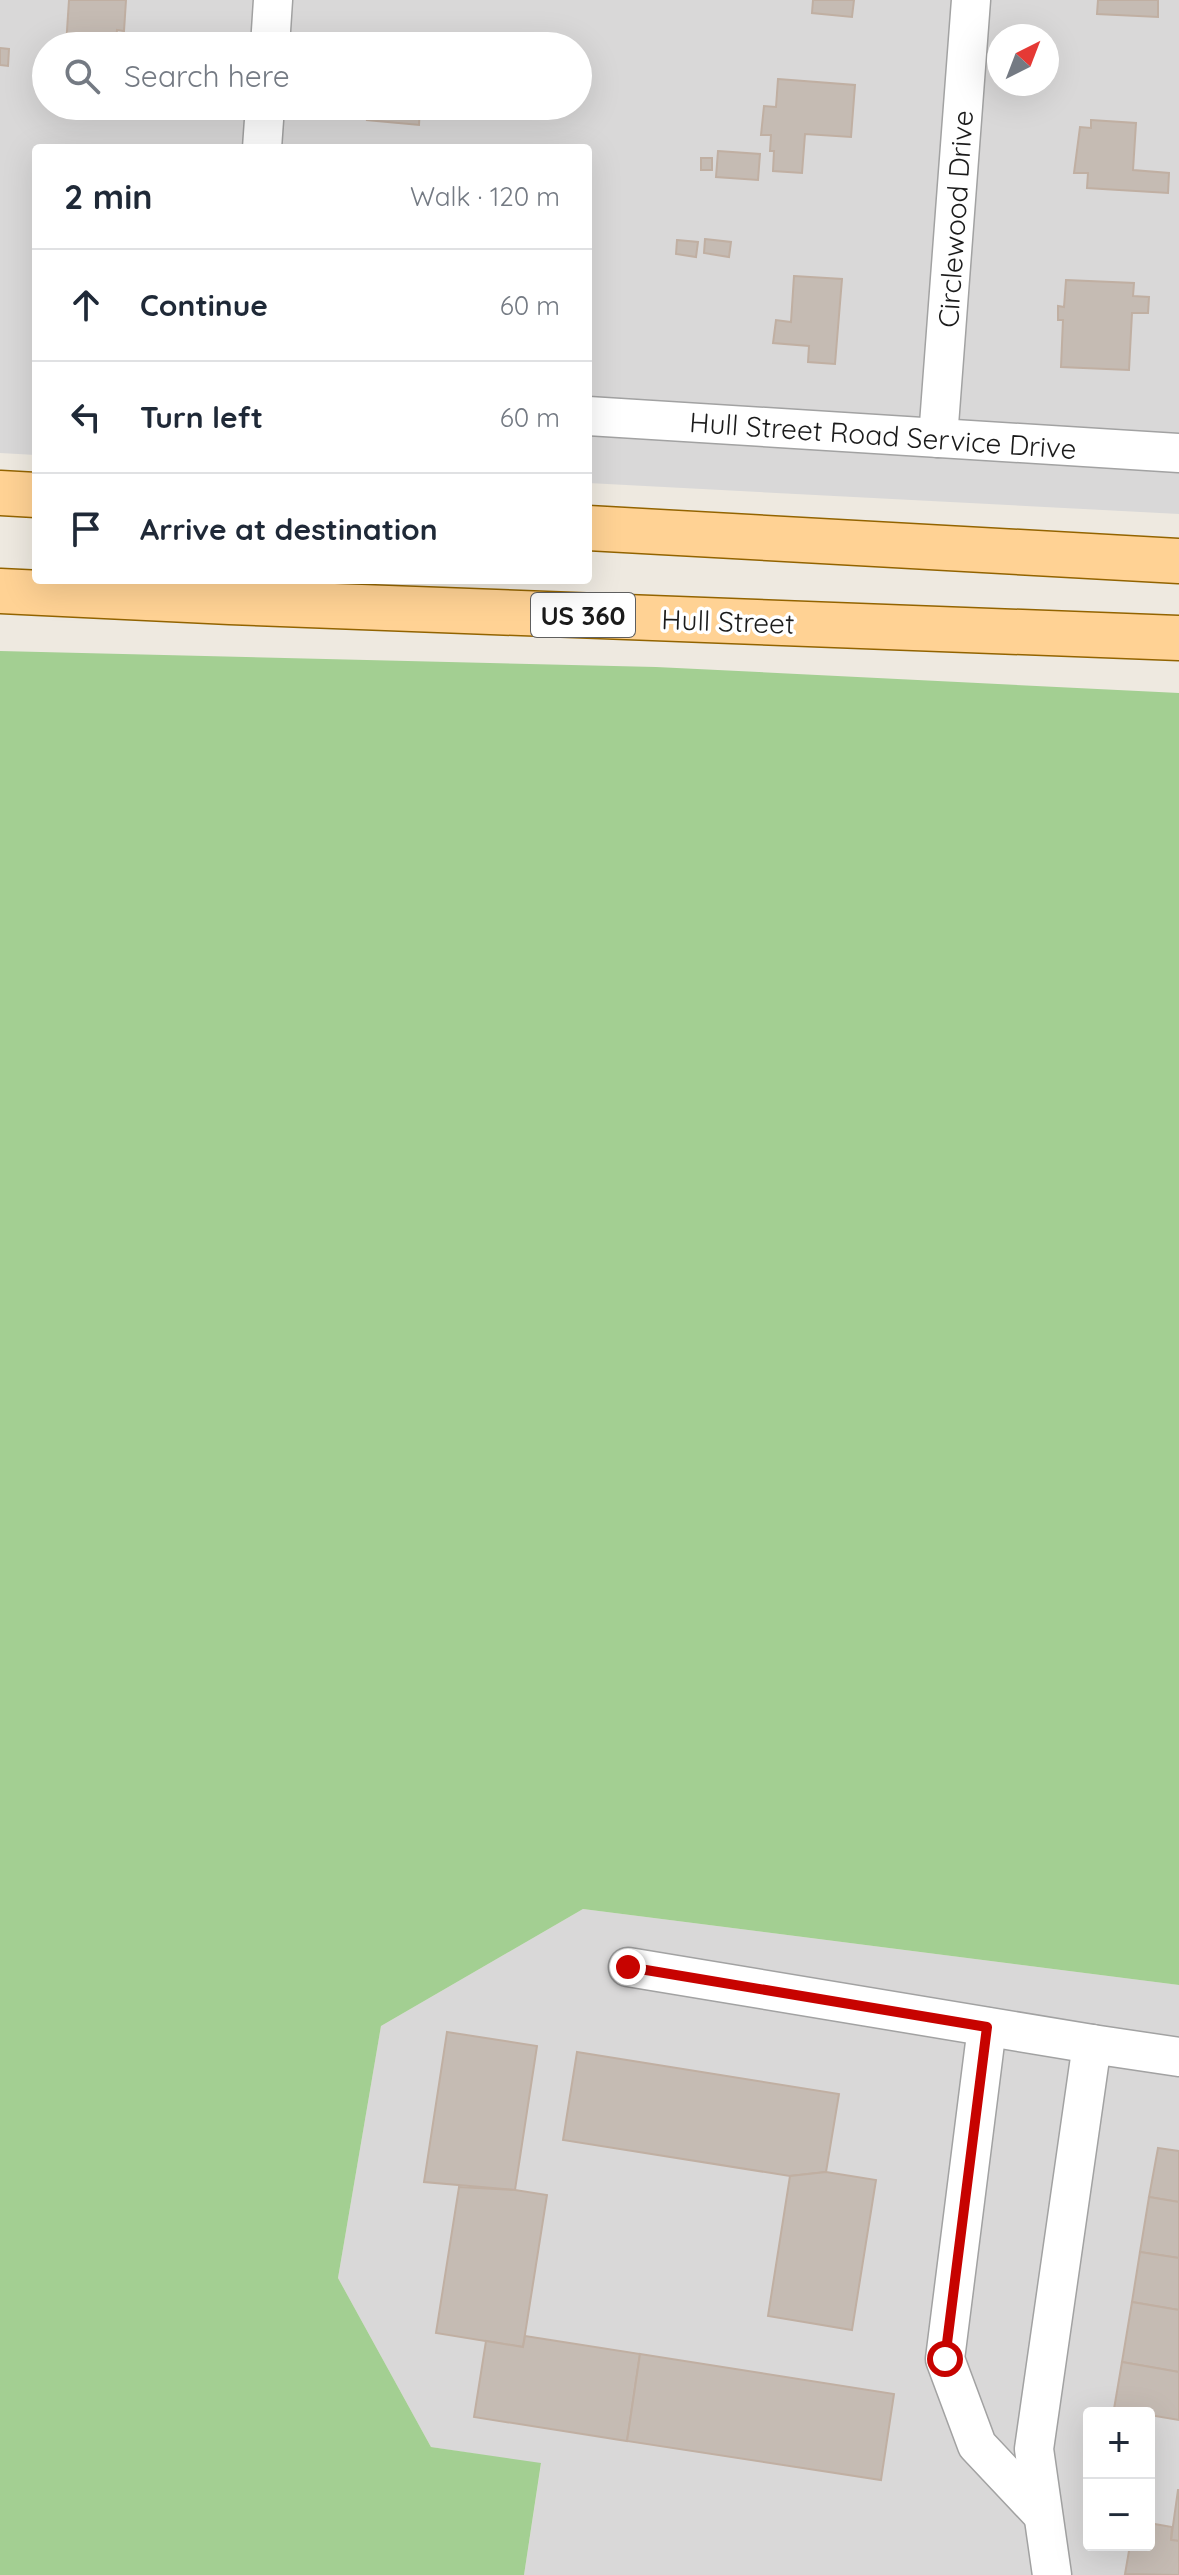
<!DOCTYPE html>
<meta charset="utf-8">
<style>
:root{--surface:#fff;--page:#f2f2f3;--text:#1f2937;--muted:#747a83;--line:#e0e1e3}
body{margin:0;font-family:Quicksand,sans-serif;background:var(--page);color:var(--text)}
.controls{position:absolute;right:24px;bottom:24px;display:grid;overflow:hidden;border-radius:8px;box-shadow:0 8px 32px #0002}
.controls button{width:72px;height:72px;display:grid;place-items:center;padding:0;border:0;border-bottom:2px solid var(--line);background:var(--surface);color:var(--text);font:40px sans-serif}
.compass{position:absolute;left:987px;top:24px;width:72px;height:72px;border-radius:50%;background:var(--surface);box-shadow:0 8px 32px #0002;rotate:42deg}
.stop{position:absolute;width:24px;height:24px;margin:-18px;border:6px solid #c70300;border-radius:50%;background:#fff}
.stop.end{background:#c70300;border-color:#fff;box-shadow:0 2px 8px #0008}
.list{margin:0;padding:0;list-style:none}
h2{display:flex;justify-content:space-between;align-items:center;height:104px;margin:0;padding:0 32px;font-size:34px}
h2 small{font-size:26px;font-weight:400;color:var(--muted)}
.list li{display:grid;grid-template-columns:52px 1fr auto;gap:24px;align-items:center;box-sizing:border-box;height:112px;padding:0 32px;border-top:2px solid var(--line)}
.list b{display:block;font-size:30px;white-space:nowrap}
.list em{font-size:26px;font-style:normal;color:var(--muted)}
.icon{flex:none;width:44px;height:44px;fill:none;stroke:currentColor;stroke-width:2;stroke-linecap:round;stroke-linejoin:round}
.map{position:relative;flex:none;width:1179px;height:2575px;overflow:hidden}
.search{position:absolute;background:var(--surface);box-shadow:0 8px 32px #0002;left:32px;top:32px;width:560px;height:88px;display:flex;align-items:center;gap:20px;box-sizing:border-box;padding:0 28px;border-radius:44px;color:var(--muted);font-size:30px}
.panel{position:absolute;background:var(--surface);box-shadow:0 8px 32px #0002;left:32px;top:144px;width:560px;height:440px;border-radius:8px}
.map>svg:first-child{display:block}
</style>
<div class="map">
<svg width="1179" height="2575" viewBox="0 0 1179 2575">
<rect width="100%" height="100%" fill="#eee9e0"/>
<g fill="#d9d8d8" fill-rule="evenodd">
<path d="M0 0H1179V514L588 483V148H36V455L0 453ZM999 36H1047V84H999ZM46 46H578V106H46Z"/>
<path d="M583 1909 1179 1985V2575H524L541 2464 431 2447 338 2278 381 2026ZM1089 2413H1149V2545H1089Z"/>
</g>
<polygon fill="#a3cf92" points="0,651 656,667 1179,693 1179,1985 583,1909 381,2026 338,2278 431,2447 541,2463 524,2575 0,2575"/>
<g fill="#c5bbb3" stroke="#c0afa2" stroke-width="2">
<polygon points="69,0 126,0 124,31 117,30 116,44 92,43 92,46 66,46"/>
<polygon points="813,0 854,0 852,17 812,13"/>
<polygon points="1098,0 1158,0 1158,17 1097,14"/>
<polygon points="0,48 9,49 8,66 0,65"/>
<polygon points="778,79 855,85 851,137 805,134 802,173 773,171 774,151 770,151 771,135 761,135 764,106 776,107"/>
<polygon points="369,106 420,106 419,125 367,120"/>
<polygon points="1091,120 1136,123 1133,170 1169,173 1168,193 1087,188 1088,173 1074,173 1080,127 1091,128"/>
<polygon points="718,151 760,154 758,180 716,177"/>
<rect x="701" y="158" width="11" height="12"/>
<polygon points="705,239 731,242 729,257 704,253"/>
<polygon points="677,240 698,242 696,257 676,254"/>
<polygon points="794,276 842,279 835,364 808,362 809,346 773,343 776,320 791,322"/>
<polygon points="1066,280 1134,283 1133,296 1149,297 1148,313 1132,313 1129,370 1061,367 1063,320 1058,320 1058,306 1064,307"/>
<polygon points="447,2032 537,2046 515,2190 424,2182"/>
<polygon points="577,2052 839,2094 826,2172 790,2176 563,2140"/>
<polygon points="1158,2148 1179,2151 1179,2202 1149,2197"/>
<polygon points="826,2172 876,2180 852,2330 768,2316 790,2176"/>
<polygon points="459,2187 515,2190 547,2195 523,2347 436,2333"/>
<polygon points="1149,2197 1179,2202 1179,2258 1140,2252"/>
<polygon points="1140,2252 1179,2258 1179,2310 1132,2302"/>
<polygon points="1132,2302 1179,2310 1179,2372 1122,2362"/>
<polygon points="525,2336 640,2354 627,2441 474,2417 486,2341 523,2347"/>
<polygon points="640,2354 894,2394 881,2480 627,2441"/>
<polygon points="1122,2362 1179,2372 1179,2420 1114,2409"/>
<polygon points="1178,2490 1179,2490 1179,2541 1171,2540"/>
<polygon points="1149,2523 1172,2527 1171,2540 1179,2541 1179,2575 1125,2574 1130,2545 1149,2545"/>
</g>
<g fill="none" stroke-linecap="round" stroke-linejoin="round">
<defs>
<g id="minor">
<polyline points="270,46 273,0"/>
<polyline points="262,148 265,106"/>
<polyline points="588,416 1179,453"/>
<polyline points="938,438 971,0"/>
<polyline points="628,1967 1092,2044"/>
<polyline points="987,2027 945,2359 977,2445 1042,2514"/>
<polyline points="1052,2575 1034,2449 1092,2044 1179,2057"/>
</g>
<g id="major">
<polyline points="0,493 36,495"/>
<polyline points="588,528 1179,561"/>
<polyline points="0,591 230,602 1179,638"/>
</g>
</defs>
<use href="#minor" stroke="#a2a2a2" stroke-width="41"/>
<use href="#major" stroke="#936400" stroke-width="47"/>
<use href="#minor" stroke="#fff" stroke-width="38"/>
<use href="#major" stroke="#ffd294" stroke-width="44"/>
</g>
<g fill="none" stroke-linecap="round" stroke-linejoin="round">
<polyline stroke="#c70300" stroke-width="10" points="628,1967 987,2027 945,2359"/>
</g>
<g text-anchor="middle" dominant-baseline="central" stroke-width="7" stroke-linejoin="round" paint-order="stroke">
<rect fill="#fff" stroke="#5f5f5f" stroke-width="2" x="531" y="593" width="104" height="44" rx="6"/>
<g font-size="26" font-weight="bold" fill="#1b1b1b">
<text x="583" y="615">US 360</text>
</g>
<g font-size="28" fill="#1b1b1b" stroke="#fff">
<text transform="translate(955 219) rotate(-86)">Circlewood Drive</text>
<text transform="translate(883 435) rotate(4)">Hull Street Road Service Drive</text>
<text transform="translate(728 621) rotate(2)">Hull Street</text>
</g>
</g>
</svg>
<div class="controls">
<button>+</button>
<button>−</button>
</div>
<svg class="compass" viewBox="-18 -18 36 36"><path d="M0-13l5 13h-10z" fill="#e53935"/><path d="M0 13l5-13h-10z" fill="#747a83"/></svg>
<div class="stop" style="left:945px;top:2359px"></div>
<div class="stop end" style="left:628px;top:1967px"></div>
<div class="search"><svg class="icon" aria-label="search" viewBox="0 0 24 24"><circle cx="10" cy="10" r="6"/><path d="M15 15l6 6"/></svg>Search here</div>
<section class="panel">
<h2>2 min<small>Walk · 120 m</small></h2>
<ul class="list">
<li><svg class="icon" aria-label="ahead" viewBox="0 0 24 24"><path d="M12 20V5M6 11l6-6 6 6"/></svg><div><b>Continue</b></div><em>60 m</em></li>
<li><svg class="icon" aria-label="left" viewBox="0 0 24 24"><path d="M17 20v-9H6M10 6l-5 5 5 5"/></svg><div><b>Turn left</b></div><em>60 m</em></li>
<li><svg class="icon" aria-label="arrive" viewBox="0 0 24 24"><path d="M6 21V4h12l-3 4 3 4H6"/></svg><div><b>Arrive at destination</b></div></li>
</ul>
</section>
</div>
